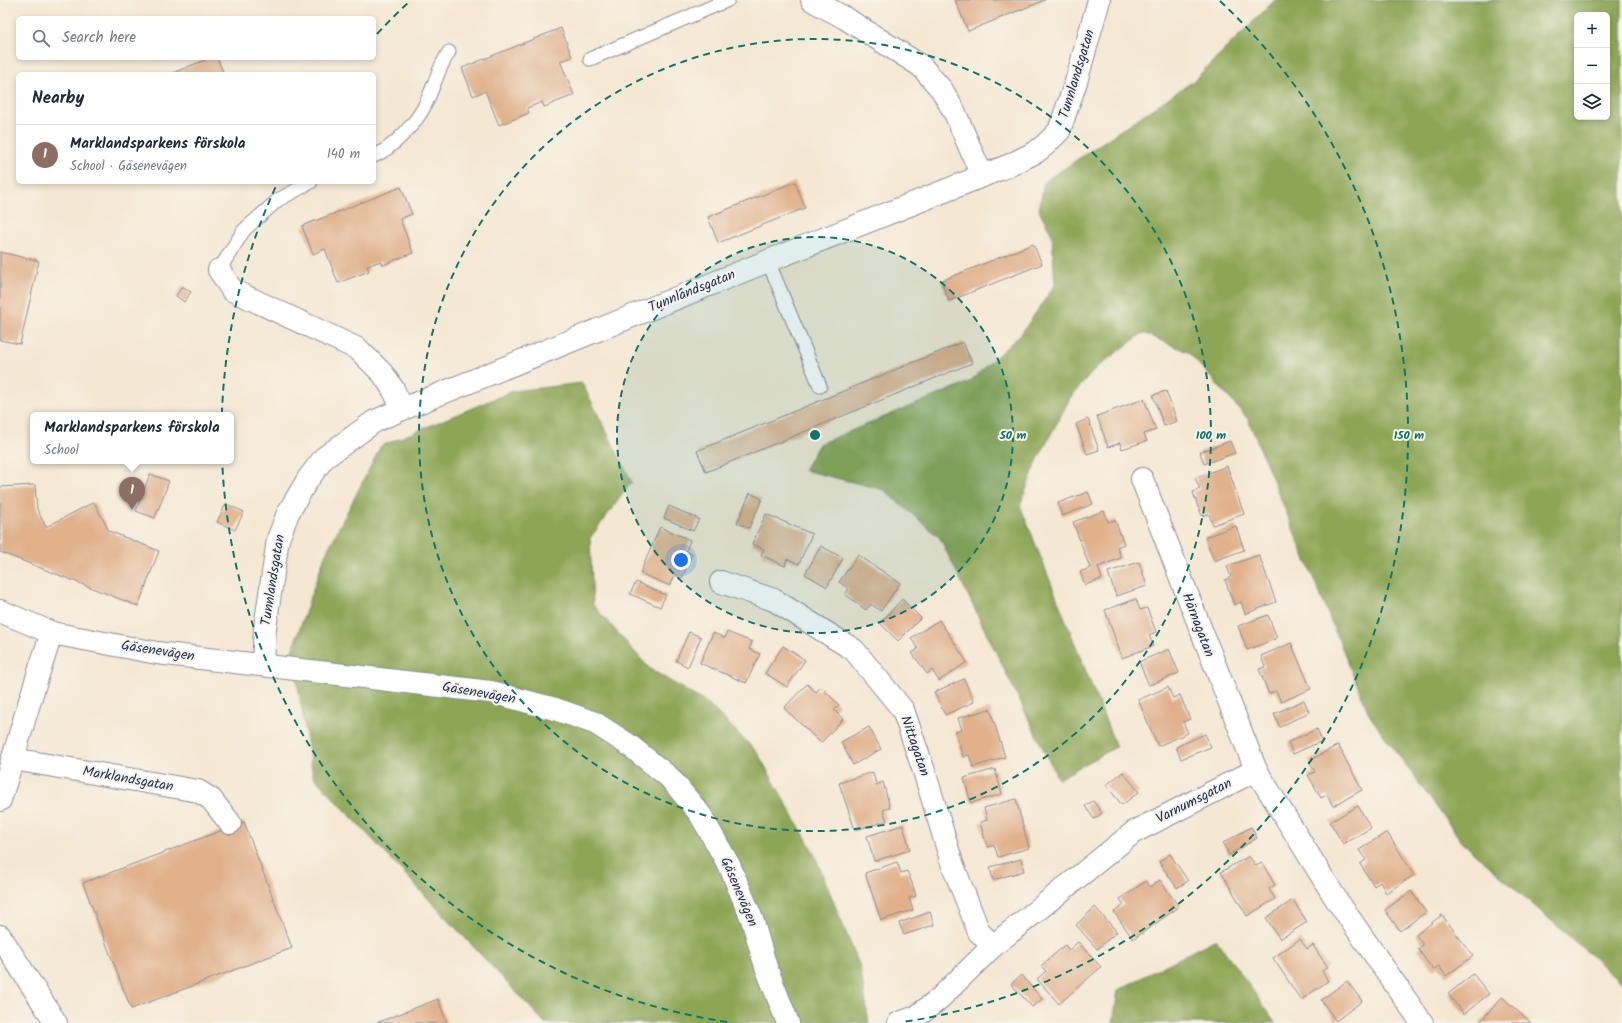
<!DOCTYPE html>
<meta charset="utf-8">
<style>
:root{--surface:#fff;--page:#f2f2f3;--text:#1f2937;--muted:#747a83;--line:#e0e1e3;--accent:#c8321e}
body{margin:0;font-family:Kalam,sans-serif;background:var(--page);color:var(--text)}
.controls{position:absolute;right:12px;top:12px;display:grid;overflow:hidden;border-radius:6px;box-shadow:0 2px 6px #0003}
.controls button{width:36px;height:36px;display:grid;place-items:center;padding:0;border:0;border-bottom:1px solid var(--line);background:var(--surface);color:var(--text);font:20px sans-serif}
.you{position:absolute;left:681px;top:560px;width:14px;height:14px;margin:-10px;border:3px solid #fff;border-radius:50%;background:#1a73e8;box-shadow:0 0 0 6px #1a73e833}
.badge{display:grid;place-items:center;width:26px;height:26px;border-radius:50%;background:var(--accent);color:#fff;font-size:13px;font-weight:700}
.pin{position:absolute;translate:-50% -33px;filter:drop-shadow(0 1px 2px #0008)}
.pin::after{content:'';position:absolute;top:21px;width:14px;height:12px;background:inherit;clip-path:polygon(0 0,100% 0,50% 100%)}
.popup{position:absolute;left:30px;top:412px;width:204px;height:52px;box-sizing:border-box;display:grid;place-content:center;border-radius:6px;background:var(--surface);filter:drop-shadow(0 1px 3px #0005);font-size:13px;white-space:nowrap;color:var(--muted)}
.popup b{font-size:15px;color:var(--text)}
.popup::after{content:'';position:absolute;left:50%;top:100%;margin-left:-8px;border:8px solid transparent;border-top-color:var(--surface)}
.list{margin:0;padding:0;list-style:none}
h2{display:flex;justify-content:space-between;align-items:center;height:52px;margin:0;padding:0 16px;font-size:17px}
h2 small{font-size:13px;font-weight:400;color:var(--muted)}
.list li{display:grid;grid-template-columns:26px 1fr auto;gap:12px;align-items:center;box-sizing:border-box;height:60px;padding:0 16px;border-top:1px solid var(--line)}
.list b{display:block;font-size:15px;white-space:nowrap}
.list p{margin:0;font-size:13px;white-space:nowrap;color:var(--muted)}
.list em{font-size:13px;font-style:normal;color:var(--muted)}
.icon{flex:none;width:22px;height:22px;fill:none;stroke:currentColor;stroke-width:2;stroke-linecap:round;stroke-linejoin:round}
.map{position:relative;flex:none;width:1622px;height:1023px;overflow:hidden}
.search{position:absolute;background:var(--surface);box-shadow:0 2px 6px #0003;left:16px;top:16px;width:360px;height:44px;display:flex;align-items:center;gap:10px;box-sizing:border-box;padding:0 14px;border-radius:6px;color:var(--muted);font-size:15px}
.panel{position:absolute;background:var(--surface);box-shadow:0 2px 6px #0003;left:16px;top:72px;width:360px;height:112px;border-radius:6px}
.map>svg:first-child{display:block}
</style>
<div class="map">
<svg width="1622" height="1023" viewBox="0 0 1622 1023">
<rect width="100%" height="100%" fill="#f7f3e8"/>
<filter id="ink" filterUnits="userSpaceOnUse"><feTurbulence type="fractalNoise" baseFrequency=".025" numOctaves="2"/><feDisplacementMap in="SourceGraphic" scale="8" xChannelSelector="R" yChannelSelector="G"/><feConvolveMatrix kernelMatrix="1 2 1 2 8 2 1 2 1" color-interpolation-filters="sRGB"/></filter>
<filter id="wash" filterUnits="userSpaceOnUse"><feTurbulence type="fractalNoise" baseFrequency=".012" numOctaves="4" result="noise"/><feDisplacementMap in="SourceGraphic" scale="16" xChannelSelector="R" yChannelSelector="G"/><feGaussianBlur stdDeviation="0.9" result="paint"/><feColorMatrix in="noise" values="0 0 0 0 0 0 0 0 0 0 0 0 0 0 0 0 0 1.4 0 .05"/><feComposite in="paint" operator="in"/></filter>
<g filter="url(#wash)">
<rect width="100%" height="100%" fill="#f5e8d3"/>
<g fill="#8da657" stroke="#546a5a" fill-rule="evenodd">
<path d="M1275 0H1622V983L1462 842 1370 716 1248 419 1188 352 1143 333 1097 367 1070 398 1038 459 1020 505 1116 747 1058 779 940 538 884 490 804 470 819 444 969 382 1021 334 1055 285 1052 235 1039 210 1044 182 1192 82ZM1577 15H1607V117H1577Z"/>
<polygon points="582,383 632,482 590,538 593,605 650,669 707,703 757,752 813,851 860,967 869,1023 545,1023 313,776 292,651 325,555 381,446 513,391"/>
<polygon points="1216,939 1276,1023 1113,1023 1118,990"/>
</g>
<g id="blocks">
<g fill="#e0b18b">
<polygon points="955,0 1045,0 968,31"/>
<polygon points="561,28 572,57 560,61 574,95 544,107 542,102 527,108 529,113 499,125 485,91 473,96 462,68"/>
<polygon points="210,58 217,58 224,74 170,74"/>
<polygon points="795,182 805,208 718,243 708,217"/>
<polygon points="401,187 412,214 400,219 413,253 383,265 381,261 367,266 369,271 338,283 325,249 313,254 302,226"/>
<polygon points="1033,244 1042,264 949,301 941,281"/>
<polygon points="0,252 39,261 20,344 0,340"/>
<polygon points="182,286 191,292 184,302 176,296"/>
<polygon points="963,342 972,363 706,472 697,451"/>
<polygon points="1166,391 1177,421 1164,426 1153,395"/>
<polygon points="1144,399 1156,430 1144,434 1147,441 1122,449 1120,443 1108,447 1097,416"/>
<polygon points="1088,419 1099,450 1087,454 1076,424"/>
<polygon points="1230,441 1235,453 1204,464 1200,452"/>
<polygon points="1227,466 1244,514 1213,525 1209,514 1202,516 1197,504 1193,492 1200,489 1195,478"/>
<polygon points="150,474 169,481 155,518 136,511"/>
<polygon points="35,485 37,509 46,527 94,502 109,531 159,551 138,606 0,552 0,487"/>
<polygon points="1088,492 1093,504 1062,516 1058,503"/>
<polygon points="750,493 762,499 749,528 737,523"/>
<polygon points="226,504 244,512 235,530 217,522"/>
<polygon points="669,506 699,519 693,531 664,518"/>
<polygon points="1104,511 1108,522 1115,520 1124,544 1117,547 1121,558 1098,567 1102,579 1085,585 1080,572 1090,568 1073,522"/>
<polygon points="766,514 812,534 799,564 787,559 785,566 761,555 764,549 752,544"/>
<polygon points="1236,526 1244,550 1214,561 1205,537"/>
<polygon points="660,527 690,540 686,551 692,554 682,578 675,575 670,586 640,573"/>
<polygon points="821,546 843,558 827,587 805,574"/>
<polygon points="858,555 900,583 881,611 871,604 866,610 845,594 849,589 839,582"/>
<polygon points="1259,555 1276,602 1245,614 1241,602 1234,605 1225,580 1231,577 1227,566"/>
<polygon points="1139,562 1147,586 1116,596 1108,572"/>
<polygon points="636,582 666,595 660,607 630,594"/>
<polygon points="902,599 921,618 898,641 880,623"/>
<polygon points="1136,599 1140,610 1147,608 1156,632 1149,635 1153,646 1122,658 1105,610"/>
<polygon points="1268,615 1277,638 1247,650 1238,626"/>
<polygon points="939,620 967,662 939,681 932,670 927,674 920,664 912,653 918,649 911,638"/>
<polygon points="689,632 701,637 688,667 676,661"/>
<polygon points="727,632 752,642 749,649 760,654 746,683 700,663 713,633 725,638"/>
<polygon points="1291,643 1311,689 1281,702 1276,691 1269,694 1259,669 1265,667 1261,656"/>
<polygon points="783,646 805,660 787,687 765,673"/>
<polygon points="1169,649 1179,673 1149,685 1139,662"/>
<polygon points="964,679 974,702 945,715 934,692"/>
<polygon points="807,684 816,692 821,687 839,705 834,710 843,719 821,743 784,708"/>
<polygon points="1168,687 1173,698 1180,695 1190,719 1183,722 1188,733 1158,746 1138,700"/>
<polygon points="1304,700 1309,712 1280,727 1274,714"/>
<polygon points="990,709 1005,757 973,767 969,755 963,757 955,732 962,730 958,718"/>
<polygon points="869,727 881,749 853,765 841,742"/>
<polygon points="1317,729 1322,741 1293,754 1288,742"/>
<polygon points="1205,734 1211,747 1181,759 1176,747"/>
<polygon points="1338,745 1362,790 1333,806 1327,795 1321,798 1308,775 1315,772 1309,761"/>
<polygon points="995,769 1002,794 971,803 964,778"/>
<polygon points="873,772 876,785 883,782 890,808 883,810 887,821 855,830 839,783"/>
<polygon points="1123,772 1139,792 1122,805 1106,785"/>
<polygon points="1016,799 1029,848 998,857 994,845 987,847 980,822 987,820 984,808"/>
<polygon points="1093,801 1102,813 1094,819 1085,806"/>
<polygon points="1358,806 1371,828 1343,844 1330,822"/>
<polygon points="244,822 292,948 131,1009 83,883"/>
<polygon points="903,825 910,850 874,861 867,836"/>
<polygon points="1251,827 1257,838 1229,855 1223,843"/>
<polygon points="1387,832 1414,875 1386,893 1380,882 1374,886 1360,864 1366,860 1359,850"/>
<polygon points="1170,854 1188,881 1177,888 1159,862"/>
<polygon points="1249,856 1256,866 1262,863 1275,885 1269,889 1275,899 1247,916 1221,872"/>
<polygon points="1021,859 1024,871 993,880 990,867"/>
<polygon points="897,862 901,873 907,871 912,883 916,896 909,898 913,910 881,920 865,873"/>
<polygon points="1160,880 1179,907 1133,939 1114,912 1124,905 1120,899 1146,881 1150,887"/>
<polygon points="1411,891 1426,912 1400,931 1385,910"/>
<polygon points="1293,900 1307,922 1280,939 1266,918"/>
<polygon points="1095,907 1117,932 1097,949 1076,925"/>
<polygon points="930,912 934,925 904,935 899,923"/>
<polygon points="1442,915 1473,956 1446,976 1439,966 1433,970 1418,949 1423,945 1416,935"/>
<polygon points="1300,939 1307,949 1313,945 1320,956 1328,967 1322,971 1328,981 1301,1000 1273,958"/>
<polygon points="1078,942 1101,967 1059,1004 1037,979 1046,971 1041,966 1065,945 1069,950"/>
<polygon points="1473,974 1489,994 1464,1014 1448,994"/>
<polygon points="1021,975 1042,999 1032,1007 1011,984"/>
<polygon points="1347,981 1362,1001 1336,1021 1321,1000"/>
<polygon points="1502,997 1521,1014 1531,1023 1481,1023 1480,1022"/>
<polygon points="438,999 447,1023 376,1023"/>
</g>
</g>
</g>
<g filter="url(#ink)">
<use href="#blocks" fill-opacity="0" stroke="#888c98" stroke-width="1"/>
<g fill="none" stroke-linecap="round" stroke-linejoin="round">
<defs>
<g id="lane">
<polyline points="590,59 728,0"/>
<path d="M374 156C392 149 417 122 425 105 434 87 438 68 449 52"/>
<polyline points="768,261 820,386"/>
<polyline points="219,270 244,230 278,200 311,182"/>
</g>
<g id="street">
<polyline points="812,0 845,18 921,66 942,90 955,113 982,176"/>
<polyline points="219,270 232,290 358,349 383,374 393,389 403,409"/>
<polyline points="1142,479 1256,770"/>
<polyline points="721,582 774,600 854,650 903,710 924,771 952,863 979,932 993,946"/>
<polyline points="0,611 52,633 157,653 491,692 555,709 595,723 629,745 669,777 700,814 730,867 752,919 766,967 788,1023"/>
<polyline points="263,664 265,628 278,539 288,513 308,479 324,458 375,421 403,409 763,263 1010,165 1036,152 1045,145 1059,131 1076,82 1099,0"/>
<polyline points="13,759 198,791 211,799 230,823"/>
<path d="M0 800C18 744 32 688 52 633"/>
<polyline points="0,936 56,1023"/>
<polyline points="899,1023 916,1017 940,998 993,946 1134,832 1256,770 1336,899 1422,1023"/>
</g>
</defs>
<use href="#lane" stroke="#888c98" stroke-width="15"/>
<use href="#street" stroke="#888c98" stroke-width="24"/>
<use href="#lane" stroke="#fff" stroke-width="13"/>
<use href="#street" stroke="#fff" stroke-width="22"/>
</g>
</g>
<circle cx="815" cy="435" r="198" fill="#0f766e" fill-opacity=".12"/>
<g fill="none" stroke="#0f766e" stroke-width="2" stroke-dasharray="7 5">
<circle cx="815" cy="435" r="198"/>
<circle cx="815" cy="435" r="396"/>
<path d="M727 1022A594 594 0 0 1 277 184M377 34A594 594 0 0 1 410 1M1220 1A594 594 0 0 1 903 1022"/>
</g>
<g text-anchor="middle" dominant-baseline="central" stroke-width="4" stroke-linejoin="round" paint-order="stroke">
<g font-size="14" fill="#1b2f5e" stroke="#f7f3e8">
<text transform="translate(1077 74) rotate(-73)">Tunnlandsgatan</text>
<text transform="translate(692 291) rotate(-22)">Tunnlandsgatan</text>
<text transform="translate(273 580) rotate(-81)">Tunnlandsgatan</text>
<text transform="translate(1198 625) rotate(69)">Härnagatan</text>
<text transform="translate(158 651) rotate(9)">Gäsenevägen</text>
<text transform="translate(479 693) rotate(10)">Gäsenevägen</text>
<text transform="translate(915 746) rotate(71)">Nittagatan</text>
<text transform="translate(128 779) rotate(10)">Marklandsgatan</text>
<text transform="translate(1194 801) rotate(-27)">Varnumsgatan</text>
<text transform="translate(739 892) rotate(67)">Gäsenevägen</text>
</g>
</g>
<circle cx="815" cy="435" r="6" fill="#0f766e" stroke="#f7f3e8" stroke-width="2"/>
<g font-size="12" text-anchor="middle" font-weight="bold" fill="#0f766e" stroke="#f7f3e8" stroke-width="4" stroke-linejoin="round" paint-order="stroke">
<text x="1013" y="439">50 m</text>
<text x="1211" y="439">100 m</text>
<text x="1409" y="439">150 m</text>
</g>
</svg>
<div class="controls">
<button>+</button>
<button>−</button>
<button><svg class="icon" aria-label="layers" viewBox="0 0 24 24"><path d="M12 4l9 5-9 5-9-5zM3 14l9 5 9-5"/></svg></button>
</div>
<div class="you"></div>
<div class="pin badge" style="left:132px;top:510px;background:#8d6e63">1</div>
<div class="popup"><b>Marklandsparkens förskola</b>School</div>
<div class="search"><svg class="icon" aria-label="search" viewBox="0 0 24 24"><circle cx="10" cy="10" r="6"/><path d="M15 15l6 6"/></svg>Search here</div>
<section class="panel">
<h2>Nearby<small></small></h2>
<ul class="list">
<li><span class="badge" style="background:#8d6e63">1</span><div><b>Marklandsparkens förskola</b><p>School · Gäsenevägen</p></div><em>140 m</em></li>
</ul>
</section>
</div>
